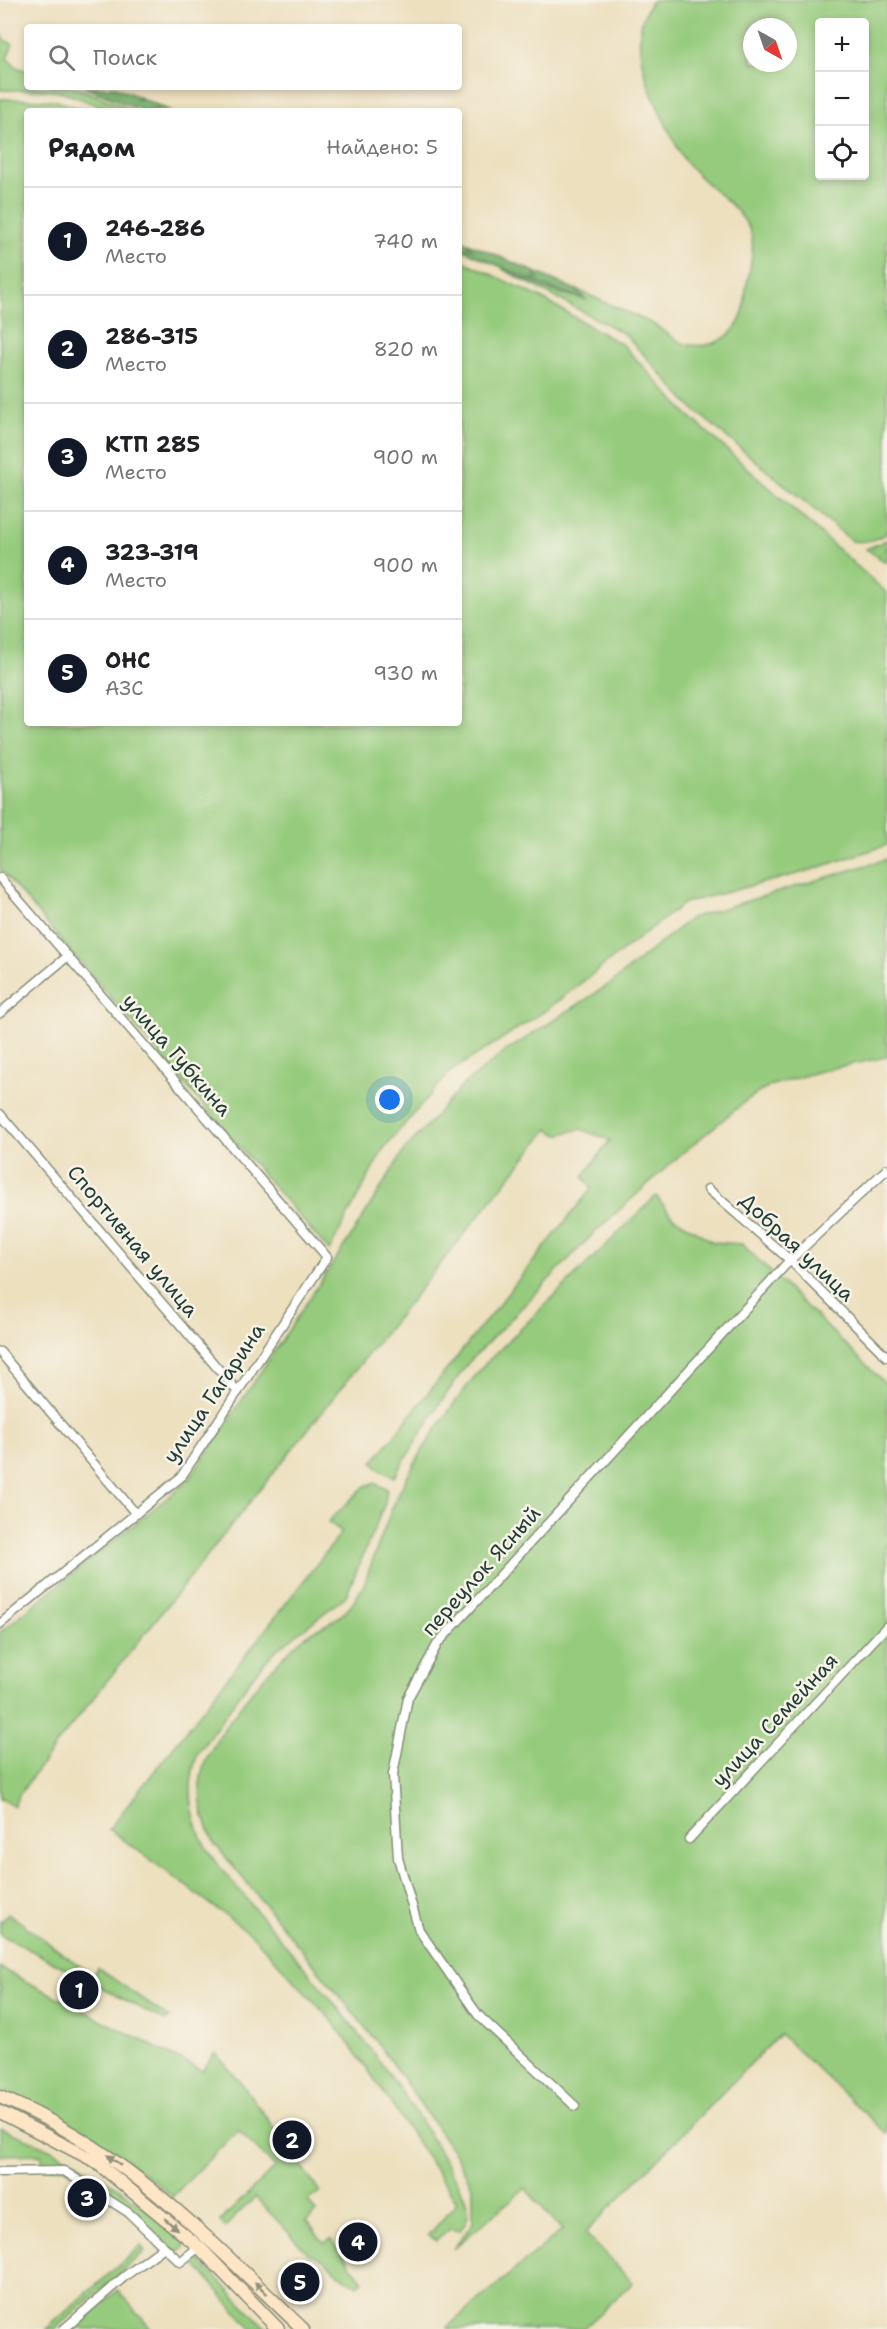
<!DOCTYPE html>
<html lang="ru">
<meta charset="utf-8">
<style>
:root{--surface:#fff;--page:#f2f2f2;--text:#202124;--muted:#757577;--line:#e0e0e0;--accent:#111827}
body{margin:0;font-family:"Shantell Sans",sans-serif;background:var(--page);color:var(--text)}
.controls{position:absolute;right:18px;top:18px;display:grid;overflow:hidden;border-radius:6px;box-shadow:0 3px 9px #0003}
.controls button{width:54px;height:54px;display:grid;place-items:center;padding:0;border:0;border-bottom:2px solid var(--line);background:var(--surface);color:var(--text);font:30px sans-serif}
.compass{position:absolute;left:743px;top:18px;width:54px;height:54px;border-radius:50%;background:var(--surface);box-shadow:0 3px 9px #0003;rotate:140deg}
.you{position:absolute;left:390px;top:1100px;width:21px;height:21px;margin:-15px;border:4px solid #fff;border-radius:50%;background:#1a73e8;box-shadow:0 0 0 9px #1a73e833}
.badge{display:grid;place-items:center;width:39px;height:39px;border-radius:50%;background:var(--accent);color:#fff;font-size:20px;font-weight:700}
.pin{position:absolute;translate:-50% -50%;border:3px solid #fff;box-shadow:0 2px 6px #0006}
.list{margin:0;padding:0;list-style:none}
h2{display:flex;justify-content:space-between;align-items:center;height:78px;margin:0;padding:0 24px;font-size:26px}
h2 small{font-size:20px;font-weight:400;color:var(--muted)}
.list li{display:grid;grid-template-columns:39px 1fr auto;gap:18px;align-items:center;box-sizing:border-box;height:108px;padding:0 24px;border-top:2px solid var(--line)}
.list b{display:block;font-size:22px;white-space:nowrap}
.list p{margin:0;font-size:20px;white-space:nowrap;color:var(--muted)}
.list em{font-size:20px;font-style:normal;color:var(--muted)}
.icon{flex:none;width:33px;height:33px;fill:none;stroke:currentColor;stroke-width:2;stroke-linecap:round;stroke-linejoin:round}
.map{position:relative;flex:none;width:887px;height:2329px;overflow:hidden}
.search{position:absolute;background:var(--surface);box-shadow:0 3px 9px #0003;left:24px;top:24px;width:438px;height:66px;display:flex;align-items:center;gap:15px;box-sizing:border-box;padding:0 21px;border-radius:6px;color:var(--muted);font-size:22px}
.panel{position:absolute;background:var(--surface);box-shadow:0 3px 9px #0003;left:24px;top:108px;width:438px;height:618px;border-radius:6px}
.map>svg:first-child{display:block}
</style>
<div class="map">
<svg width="887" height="2329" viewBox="0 0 887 2329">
<defs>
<pattern id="forest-firs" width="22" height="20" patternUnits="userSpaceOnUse" patternTransform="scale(1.5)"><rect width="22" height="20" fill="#78af6c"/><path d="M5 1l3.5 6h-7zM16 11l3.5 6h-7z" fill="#62905a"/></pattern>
<pattern id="garden-dots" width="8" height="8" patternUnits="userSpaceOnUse" patternTransform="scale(1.5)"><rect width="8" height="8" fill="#96cb7d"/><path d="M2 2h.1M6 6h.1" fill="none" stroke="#7aa667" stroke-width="1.8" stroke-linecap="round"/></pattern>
</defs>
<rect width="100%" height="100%" fill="#f7f3e8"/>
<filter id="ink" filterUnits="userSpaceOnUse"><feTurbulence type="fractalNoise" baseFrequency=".0167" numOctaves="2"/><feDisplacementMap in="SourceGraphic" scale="12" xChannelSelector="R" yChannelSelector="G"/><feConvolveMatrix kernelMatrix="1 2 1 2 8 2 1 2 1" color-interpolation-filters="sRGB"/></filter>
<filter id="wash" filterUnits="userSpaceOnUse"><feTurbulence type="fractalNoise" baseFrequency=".008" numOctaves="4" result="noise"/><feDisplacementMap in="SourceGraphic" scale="24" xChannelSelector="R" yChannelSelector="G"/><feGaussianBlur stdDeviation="1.35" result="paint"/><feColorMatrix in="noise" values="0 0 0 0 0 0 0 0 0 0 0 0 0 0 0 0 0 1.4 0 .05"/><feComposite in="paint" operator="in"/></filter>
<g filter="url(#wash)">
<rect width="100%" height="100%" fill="#ede0bf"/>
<g fill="#96cb7d" stroke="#5a8458" stroke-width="1.5" fill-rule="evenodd">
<path d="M653 0H887V533C875 540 866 543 852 541L691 407 625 334 502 269 551 291 587 300 576 289C601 301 626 311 651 323 663 329 672 340 686 344 711 350 736 337 743 312 745 305 745 297 746 289 749 269 759 241 746 223 731 199 701 182 685 161 679 153 675 142 670 133 652 96 622 38 653 0ZM820 22H864V176H820ZM752 27H788V63H752Z"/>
<polygon points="0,28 4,40 13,44 7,58 16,67 27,71 27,87 75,87 134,111 113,111 62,92 41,90 0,90"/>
<polygon points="0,99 55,100 85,111 27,111 27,723 459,723 459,259 541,298 623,345 687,414 887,593 887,845 805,872 684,903 545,1011 450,1072 384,1148 329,1251 0,869"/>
<polygon points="887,859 887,1057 824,1070 769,1086 747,1100 679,1156 594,1233 468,1363 438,1406 394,1477 379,1469 373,1462 592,1188 583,1177 610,1140 580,1129 558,1135 548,1129 55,1746 19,1795 14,1806 2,1798 0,1799 0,1632 188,1481 353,1233 404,1151 463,1085 506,1051 610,984 691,918"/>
<path d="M656 1196 673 1217 713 1242 742 1244 887 1385V2134L780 2034 585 2233 633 2283 582 2329H449L447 2327 562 2230 525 2188 453 2249 473 2223V2188L456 2156 413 2093 374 2038 214 1843C205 1821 197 1801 201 1777 206 1740 274 1663 302 1639 316 1627 336 1623 348 1609 353 1604 357 1596 361 1590 366 1583 367 1573 371 1565 380 1541 388 1516 399 1493 421 1448 451 1406 482 1367Z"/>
<path d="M374 1483 387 1489 385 1503 346 1596 275 1651 256 1672 198 1753C184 1789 192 1829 214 1860 296 1960 391 2059 452 2174 457 2184 468 2199 468 2211 468 2219 464 2227 459 2231L450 2229 436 2241 429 2235 457 2202 373 2077 333 2022 251 1934 109 1829 342 1532 328 1522 365 1486Z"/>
<polygon points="8,1913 92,1975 98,1968 169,2018 165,2021 0,1934 0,1921 2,1922"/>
<path d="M0 1968 202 2071 215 2053 242 2084 320 2192 308 2201 316 2212 307 2221 324 2243 331 2239 363 2281 357 2285C336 2278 331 2258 309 2254L255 2197 225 2227 220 2221 275 2167 238 2130 172 2197C123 2150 62 2119 0 2091Z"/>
<path d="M0 2128C69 2154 135 2192 186 2245L176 2253 111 2195 64 2167 44 2168 41 2154 0 2155Z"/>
<polygon points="141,2246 145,2251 56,2329 46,2329"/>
<polygon points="193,2254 267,2329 251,2329 189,2257"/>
<polygon points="118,2290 151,2329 72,2329"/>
</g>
<g fill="url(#forest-firs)" stroke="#4c7650" stroke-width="1.5">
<polygon points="84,87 116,87 171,111 143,111"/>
<polygon points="459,239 574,289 584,298 551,289 459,248"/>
</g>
<polygon fill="url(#garden-dots)" stroke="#5a8458" stroke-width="1.5" points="887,540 887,563 866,549"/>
</g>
<g filter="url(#ink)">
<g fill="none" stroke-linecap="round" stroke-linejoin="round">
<defs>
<g id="minor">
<polyline points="0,878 327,1257 181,1477 0,1624"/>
<polyline points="0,1013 68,956"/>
<polyline points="0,1114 238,1392"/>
<polyline points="708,1189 790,1260 887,1357"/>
<polyline points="0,1352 136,1514"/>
<polyline points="689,1839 887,1626"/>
<polyline points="575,2106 478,2015 419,1930 398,1858 393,1774 408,1698 438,1643 790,1260 887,1169"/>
<polyline points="0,2172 64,2171 129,2213 180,2262 199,2247"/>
<polyline points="64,2329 125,2276 164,2247"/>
</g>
<g id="secondary">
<path d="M0 2097C125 2149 207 2238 303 2329"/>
<polyline points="0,2112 95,2161 199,2247 278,2329"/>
</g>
</defs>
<use href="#minor" stroke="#868e7a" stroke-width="11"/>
<use href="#secondary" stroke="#868e7a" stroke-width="15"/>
<use href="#minor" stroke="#fff" stroke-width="8"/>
<use href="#secondary" stroke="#fde5c5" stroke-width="12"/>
</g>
<defs><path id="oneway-solid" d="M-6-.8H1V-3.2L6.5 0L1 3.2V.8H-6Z" transform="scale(1.5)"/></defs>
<g fill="#8e917c">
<use href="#oneway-solid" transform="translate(114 2160) rotate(-143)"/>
<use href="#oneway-solid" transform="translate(171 2224) rotate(41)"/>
<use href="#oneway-solid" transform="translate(261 2288) rotate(-136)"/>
</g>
</g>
<g text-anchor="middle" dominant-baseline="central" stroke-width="5" stroke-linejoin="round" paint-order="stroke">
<g font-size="21" fill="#1f3d34" stroke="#f7f3e8">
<text transform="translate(177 1055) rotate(49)">улица Губкина</text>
<text transform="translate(133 1241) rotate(50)">Спортивная улица</text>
<text transform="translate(797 1247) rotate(43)">Добрая улица</text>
<text transform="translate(214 1393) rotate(-56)">улица Гагарина</text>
<text transform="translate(481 1571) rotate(-48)">переулок Ясный</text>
<text transform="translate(775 1720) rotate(-47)">улица Семейная</text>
</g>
</g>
</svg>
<div class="controls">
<button>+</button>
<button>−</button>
<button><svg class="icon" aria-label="locate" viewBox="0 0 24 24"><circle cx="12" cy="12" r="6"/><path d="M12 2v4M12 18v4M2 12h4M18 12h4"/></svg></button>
</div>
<svg class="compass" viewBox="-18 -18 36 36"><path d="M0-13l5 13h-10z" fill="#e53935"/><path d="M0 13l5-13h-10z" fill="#757577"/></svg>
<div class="you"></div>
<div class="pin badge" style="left:79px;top:1990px">1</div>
<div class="pin badge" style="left:292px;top:2140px">2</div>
<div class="pin badge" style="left:87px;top:2198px">3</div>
<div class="pin badge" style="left:358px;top:2242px">4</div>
<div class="pin badge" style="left:300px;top:2282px">5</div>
<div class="search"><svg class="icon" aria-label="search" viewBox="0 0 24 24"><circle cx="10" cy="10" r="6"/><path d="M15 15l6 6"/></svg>Поиск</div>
<section class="panel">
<h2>Рядом<small>Найдено: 5</small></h2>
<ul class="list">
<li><span class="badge">1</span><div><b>246-286</b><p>Место</p></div><em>740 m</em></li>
<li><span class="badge">2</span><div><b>286-315</b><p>Место</p></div><em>820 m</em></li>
<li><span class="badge">3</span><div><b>КТП 285</b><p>Место</p></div><em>900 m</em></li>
<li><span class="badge">4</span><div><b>323-319</b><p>Место</p></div><em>900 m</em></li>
<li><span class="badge">5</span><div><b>ОНС</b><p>АЗС</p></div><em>930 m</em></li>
</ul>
</section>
</div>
